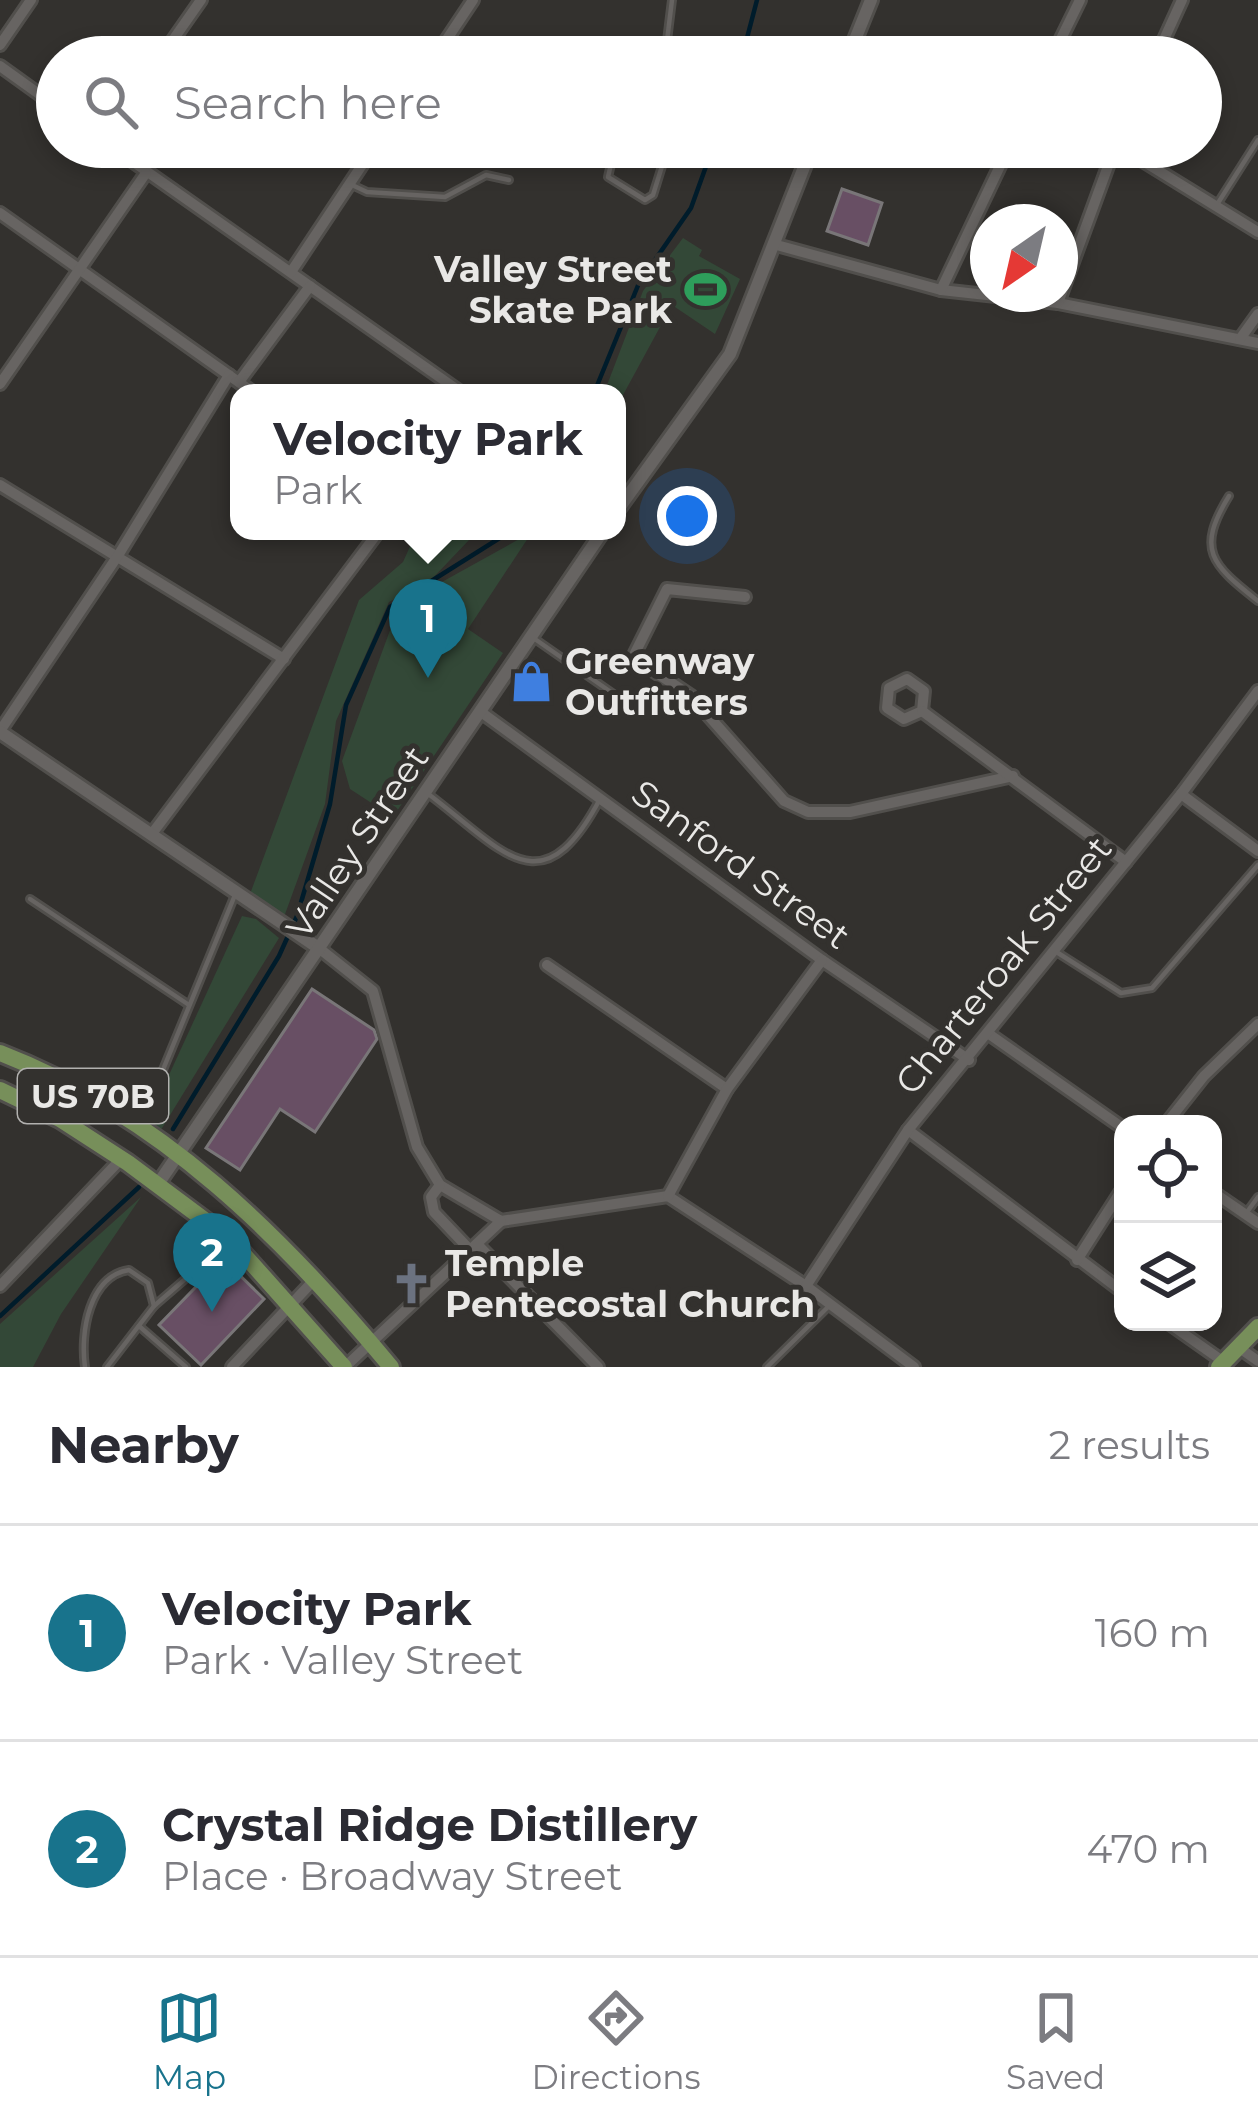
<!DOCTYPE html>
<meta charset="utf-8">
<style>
:root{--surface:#fff;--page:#f7f7f7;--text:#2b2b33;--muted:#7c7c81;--line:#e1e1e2;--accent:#18738c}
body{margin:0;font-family:Montserrat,sans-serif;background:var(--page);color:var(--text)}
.controls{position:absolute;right:36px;bottom:36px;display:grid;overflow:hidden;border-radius:24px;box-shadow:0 6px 18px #0003}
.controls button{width:108px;height:108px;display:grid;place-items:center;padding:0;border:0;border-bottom:3px solid var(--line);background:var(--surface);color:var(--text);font:60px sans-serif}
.compass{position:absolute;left:970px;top:204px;width:108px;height:108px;border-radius:50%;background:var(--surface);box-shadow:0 6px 18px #0003;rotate:214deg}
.you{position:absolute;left:687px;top:516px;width:42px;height:42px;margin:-30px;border:9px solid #fff;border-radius:50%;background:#1a73e8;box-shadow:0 0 0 18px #1a73e833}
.badge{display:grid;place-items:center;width:78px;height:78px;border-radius:50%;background:var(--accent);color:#fff;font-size:39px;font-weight:700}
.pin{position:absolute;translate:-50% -99px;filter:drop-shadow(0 3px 6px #0008)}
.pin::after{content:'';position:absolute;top:63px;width:42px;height:36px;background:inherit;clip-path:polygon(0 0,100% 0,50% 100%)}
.popup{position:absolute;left:230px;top:384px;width:396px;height:156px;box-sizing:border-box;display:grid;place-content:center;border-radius:24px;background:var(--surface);filter:drop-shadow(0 3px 9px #0005);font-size:39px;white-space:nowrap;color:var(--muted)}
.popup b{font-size:45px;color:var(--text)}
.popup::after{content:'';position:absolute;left:50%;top:100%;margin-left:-24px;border:24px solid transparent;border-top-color:var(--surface)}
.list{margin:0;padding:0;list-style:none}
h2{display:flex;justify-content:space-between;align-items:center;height:156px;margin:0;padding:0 48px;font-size:51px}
h2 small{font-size:39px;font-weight:400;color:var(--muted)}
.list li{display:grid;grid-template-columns:78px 1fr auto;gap:36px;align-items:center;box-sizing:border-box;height:216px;padding:0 48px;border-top:3px solid var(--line)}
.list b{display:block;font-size:45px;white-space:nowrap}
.list p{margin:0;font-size:39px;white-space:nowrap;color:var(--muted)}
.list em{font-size:39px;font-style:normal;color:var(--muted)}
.icon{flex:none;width:66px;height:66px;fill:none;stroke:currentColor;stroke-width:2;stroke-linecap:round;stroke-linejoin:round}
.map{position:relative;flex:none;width:1258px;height:1367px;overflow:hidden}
.search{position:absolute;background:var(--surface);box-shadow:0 6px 18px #0003;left:36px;right:36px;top:36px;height:132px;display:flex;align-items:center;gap:30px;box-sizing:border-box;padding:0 42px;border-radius:66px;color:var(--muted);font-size:45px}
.sheet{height:588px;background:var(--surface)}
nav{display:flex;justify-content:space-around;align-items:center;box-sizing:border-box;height:168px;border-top:3px solid var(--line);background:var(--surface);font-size:33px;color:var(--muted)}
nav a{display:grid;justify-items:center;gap:6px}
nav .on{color:var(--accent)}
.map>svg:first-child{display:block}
</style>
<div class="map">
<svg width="1258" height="1367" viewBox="0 0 1258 1367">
<rect width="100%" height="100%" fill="#33312e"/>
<g fill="#334837">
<polygon points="683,238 702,250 699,256 740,279 715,334 672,305 617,406 617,393 604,393 643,291"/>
<polygon points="417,531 488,531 469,540 430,581 389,602 336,721 325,804 284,917 250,894 359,600 403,562"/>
<polygon points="532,532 468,629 503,653 393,817 350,789 342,761 396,614 422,593"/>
<polygon points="242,916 256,919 279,938 159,1133 146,1125"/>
<polygon points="141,1197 61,1314 33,1367 0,1367 0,1324"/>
</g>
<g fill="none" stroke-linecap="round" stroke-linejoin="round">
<g stroke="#001c2b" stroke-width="4.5">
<polyline points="742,57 757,0"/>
<polyline points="594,393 639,283 691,208 713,147"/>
<polyline points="173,1129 279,956 297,916 330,804 346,705 390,607 511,531"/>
<polyline points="0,1316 139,1187"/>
</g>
</g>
<g fill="#684f64" stroke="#797678" stroke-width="3">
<polygon points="842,189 882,203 868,245 827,231"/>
<polygon points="312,989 374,1030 377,1039 315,1132 280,1109 240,1170 206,1148"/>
<polygon points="223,1259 264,1299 201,1365 159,1325"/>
</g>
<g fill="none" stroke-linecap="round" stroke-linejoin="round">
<defs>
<g id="service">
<polyline points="665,57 672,0"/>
<polyline points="615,147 608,177 645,200 653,195 668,147"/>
<polyline points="350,184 367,192 445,197 486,175 509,180"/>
<polyline points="1218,203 1258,140"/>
<path d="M1229 496C1196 550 1211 564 1258 601"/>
<polyline points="532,637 618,697"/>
<path d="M427 793C503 850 541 910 600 799"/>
<polyline points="30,899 189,1005"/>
<polyline points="1058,953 1121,993 1152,988 1258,865"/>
<polyline points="141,1123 235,895"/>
<polyline points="1247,1212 1258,1197"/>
<polyline points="154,1306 227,1243"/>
<polyline points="139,1326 186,1367"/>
<path d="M85 1367C80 1333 89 1276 129 1270L148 1283 154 1306 107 1367"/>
<polyline points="767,1367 831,1304"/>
</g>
<g id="minor">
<polyline points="0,45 31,0"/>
<polyline points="161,57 201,0"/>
<polyline points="435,57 473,0"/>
<polyline points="1052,57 1080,0"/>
<polyline points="1156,57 1182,0"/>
<polyline points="0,66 57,107"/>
<polyline points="112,147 462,393"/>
<polyline points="1120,147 1258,232"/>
<polyline points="0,213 254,393"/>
<polyline points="773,244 941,290 1058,303 1258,343"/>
<polyline points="291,272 374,147"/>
<polyline points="941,290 1009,147"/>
<polyline points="1058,303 1115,147"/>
<polyline points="1240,339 1258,314"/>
<polyline points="239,382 310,286"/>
<polyline points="0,384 146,173"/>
<polyline points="0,485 284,659"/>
<polyline points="745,597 667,589 633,657 691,696 784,801 808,812 850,812 1013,776"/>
<polygon points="907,679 924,691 922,711 904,719 887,708 889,688"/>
<polyline points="922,711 1126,862"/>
<polyline points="481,712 822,960 969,1060"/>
<polyline points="0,731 119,554 229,375"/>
<polyline points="1181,794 1258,851"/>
<polyline points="151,835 379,531"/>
<polyline points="320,949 373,991 417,1147 440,1185 501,1221 668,1196 806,1286 914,1367"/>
<polyline points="547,965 727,1089"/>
<polyline points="989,1034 1123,1128"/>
<polyline points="1166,1124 1204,1076 1258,1024"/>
<polyline points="908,1130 1123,1292"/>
<polyline points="440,1185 431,1197 434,1212 472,1252"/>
<polyline points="1213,1192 1258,1223"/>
<polyline points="668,1196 727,1089 822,960"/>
<polyline points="478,1245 598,1367"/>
<polyline points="1077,1260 1123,1188"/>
<polyline points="0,1286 121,1159"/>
<polyline points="806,1286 908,1130 1181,794 1258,691"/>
<polyline points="1167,1322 1224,1362"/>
<polyline points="1238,1347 1258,1361"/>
<polyline points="232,1367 316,1278"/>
<polyline points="345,1367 501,1221"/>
</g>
<g id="tertiary">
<polyline points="848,57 871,0"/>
<polyline points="617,511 730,354 812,147"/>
<polyline points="0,732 320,949"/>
<polyline points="158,1184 603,531"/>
</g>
<g id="primary">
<path d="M0 1053C161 1115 282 1236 391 1367"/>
<polyline points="0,1090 60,1119 128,1163 230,1239 344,1367"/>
<polyline points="1219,1367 1258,1327"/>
</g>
</defs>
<use href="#service" stroke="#514f4c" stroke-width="10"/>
<use href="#minor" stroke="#514f4c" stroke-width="16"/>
<use href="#tertiary" stroke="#514f4c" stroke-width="18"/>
<use href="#primary" stroke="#514f4c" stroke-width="22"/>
<use href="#service" stroke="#676462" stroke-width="4.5"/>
<use href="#minor" stroke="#676462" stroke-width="10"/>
<use href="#tertiary" stroke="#676462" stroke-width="12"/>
<use href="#primary" stroke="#778f5a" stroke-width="16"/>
</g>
<defs>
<symbol id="stadium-bare" viewBox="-9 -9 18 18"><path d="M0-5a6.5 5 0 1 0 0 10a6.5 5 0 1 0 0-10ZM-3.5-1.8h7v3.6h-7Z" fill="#2e9e5b" stroke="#33312e" stroke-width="2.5" paint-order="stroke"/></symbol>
<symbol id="shop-bare" viewBox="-9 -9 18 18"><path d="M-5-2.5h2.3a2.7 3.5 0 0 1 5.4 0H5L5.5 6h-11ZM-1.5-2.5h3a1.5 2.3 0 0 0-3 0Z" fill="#3f7fe0" stroke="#33312e" stroke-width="2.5" paint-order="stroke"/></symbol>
<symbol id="church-bare" viewBox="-9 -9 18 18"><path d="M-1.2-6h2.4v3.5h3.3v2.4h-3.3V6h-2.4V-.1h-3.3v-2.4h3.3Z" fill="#6b7280" stroke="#33312e" stroke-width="2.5" paint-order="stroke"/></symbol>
</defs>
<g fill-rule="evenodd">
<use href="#stadium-bare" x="676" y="260" width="59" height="59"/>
<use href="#shop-bare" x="502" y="652" width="59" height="59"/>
<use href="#church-bare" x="382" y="1254" width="59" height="59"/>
</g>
<g text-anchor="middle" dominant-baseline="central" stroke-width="10" stroke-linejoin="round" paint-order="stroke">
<rect fill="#33312e" stroke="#b2b1af" stroke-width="3" x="18" y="1069" width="150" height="54" rx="9"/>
<g font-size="33" font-weight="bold" fill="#e9e8e6">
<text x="93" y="1096">US 70B</text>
</g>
<g font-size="36" font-weight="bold" fill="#e9e8e6" stroke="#33312e" text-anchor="start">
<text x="672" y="269" text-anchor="end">Valley Street<tspan x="672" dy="41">Skate Park</tspan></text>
<text x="565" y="661">Greenway<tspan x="565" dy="41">Outfitters</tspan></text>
<text x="445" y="1263">Temple<tspan x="445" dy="41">Pentecostal Church</tspan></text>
</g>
<g font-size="36" fill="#e9e8e6" stroke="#33312e">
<text transform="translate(357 842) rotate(-56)">Valley Street</text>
<text transform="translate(741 864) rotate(36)">Sanford Street</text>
<text transform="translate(1003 965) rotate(-51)">Charteroak Street</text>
</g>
</g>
</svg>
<div class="controls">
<button><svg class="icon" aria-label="locate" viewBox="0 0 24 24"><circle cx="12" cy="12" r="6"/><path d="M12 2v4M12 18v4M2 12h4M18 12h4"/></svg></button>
<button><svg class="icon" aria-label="layers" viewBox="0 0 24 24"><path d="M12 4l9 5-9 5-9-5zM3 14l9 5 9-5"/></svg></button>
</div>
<svg class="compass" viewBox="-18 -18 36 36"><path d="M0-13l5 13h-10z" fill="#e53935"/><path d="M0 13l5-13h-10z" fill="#7c7c81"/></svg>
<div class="you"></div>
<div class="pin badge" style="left:428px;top:678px">1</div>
<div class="popup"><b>Velocity Park</b>Park</div>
<div class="pin badge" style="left:212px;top:1312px">2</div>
<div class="search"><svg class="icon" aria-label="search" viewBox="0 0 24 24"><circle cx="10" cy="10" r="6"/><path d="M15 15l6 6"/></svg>Search here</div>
</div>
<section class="sheet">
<h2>Nearby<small>2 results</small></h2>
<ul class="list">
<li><span class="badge">1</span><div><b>Velocity Park</b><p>Park · Valley Street</p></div><em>160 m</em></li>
<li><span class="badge">2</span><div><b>Crystal Ridge Distillery</b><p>Place · Broadway Street</p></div><em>470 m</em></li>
</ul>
</section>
<nav>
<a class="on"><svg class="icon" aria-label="map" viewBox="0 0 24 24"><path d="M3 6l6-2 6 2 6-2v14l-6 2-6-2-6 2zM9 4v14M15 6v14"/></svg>Map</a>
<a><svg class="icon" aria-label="directions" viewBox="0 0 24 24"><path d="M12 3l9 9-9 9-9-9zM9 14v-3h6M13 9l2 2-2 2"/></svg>Directions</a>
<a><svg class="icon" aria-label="saved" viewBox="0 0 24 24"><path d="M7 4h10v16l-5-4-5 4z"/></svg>Saved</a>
</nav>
